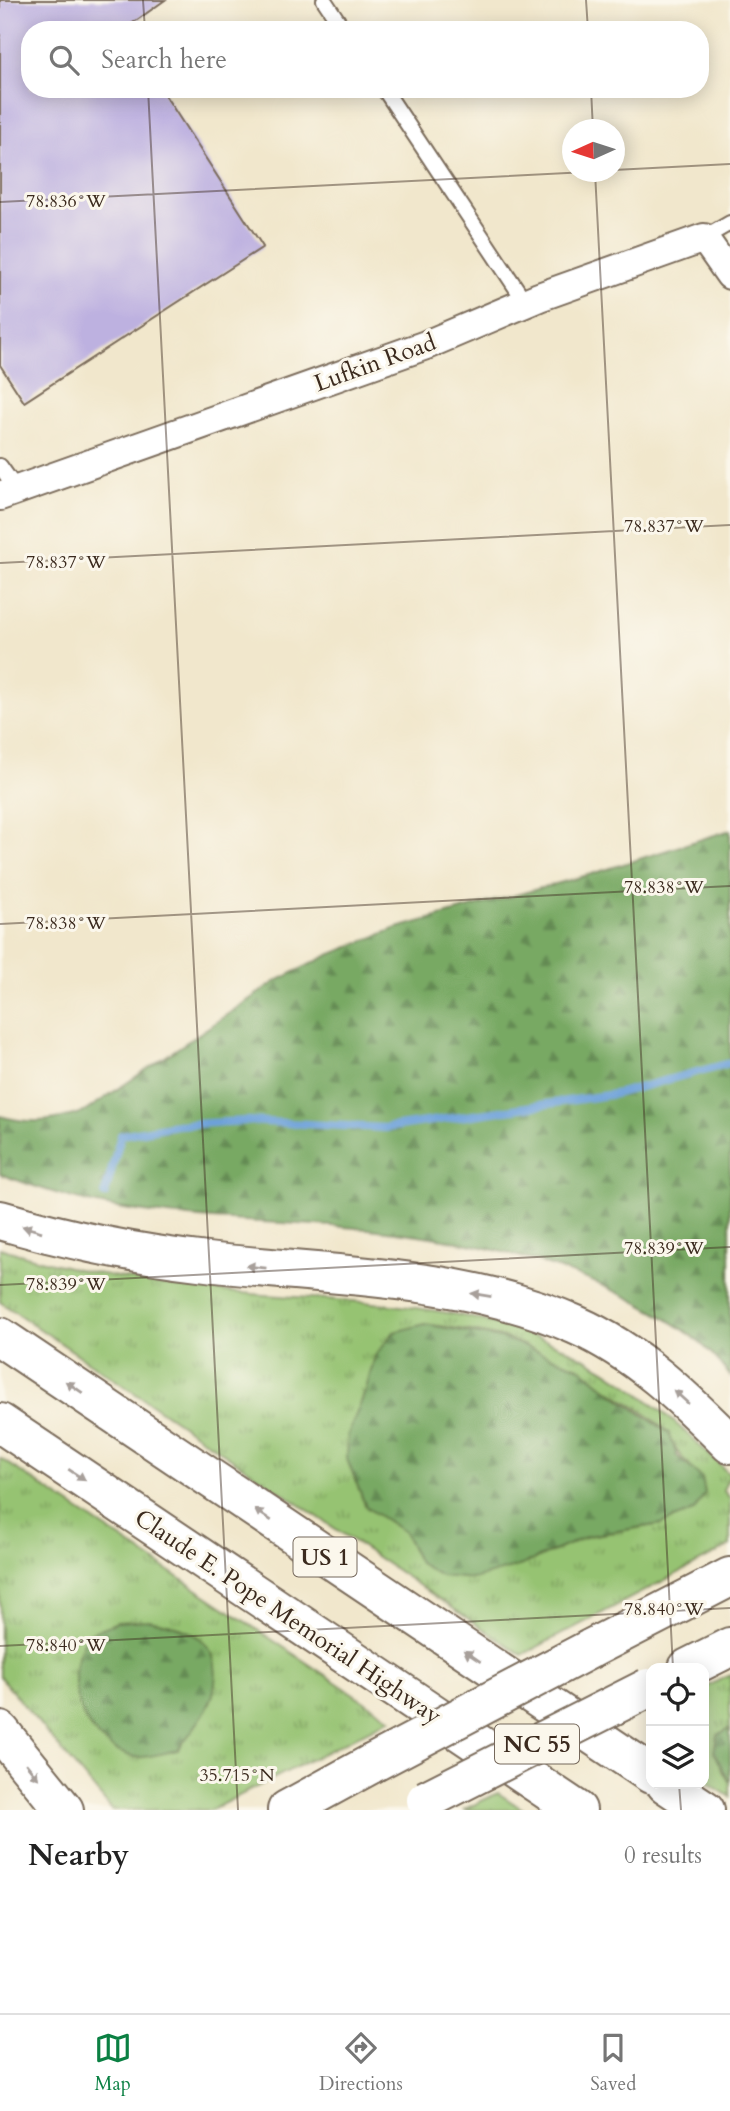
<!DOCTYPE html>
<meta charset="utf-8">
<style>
:root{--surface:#fff;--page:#f6f6f6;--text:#222;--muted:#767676;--line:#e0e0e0;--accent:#0b8043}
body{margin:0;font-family:Cardo,serif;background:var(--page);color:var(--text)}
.controls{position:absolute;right:21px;bottom:21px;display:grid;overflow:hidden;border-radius:14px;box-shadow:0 4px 18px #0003}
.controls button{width:63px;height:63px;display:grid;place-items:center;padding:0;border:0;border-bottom:2px solid var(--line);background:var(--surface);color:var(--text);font:35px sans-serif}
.compass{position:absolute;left:562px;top:119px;width:63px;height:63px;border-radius:50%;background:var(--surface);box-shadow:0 4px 18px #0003;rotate:267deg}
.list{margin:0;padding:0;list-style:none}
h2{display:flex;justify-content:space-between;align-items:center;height:91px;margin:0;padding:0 28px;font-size:30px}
h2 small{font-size:23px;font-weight:400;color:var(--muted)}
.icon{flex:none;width:38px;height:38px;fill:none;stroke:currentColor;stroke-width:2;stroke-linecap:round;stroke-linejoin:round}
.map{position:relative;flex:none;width:730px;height:1810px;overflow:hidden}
.search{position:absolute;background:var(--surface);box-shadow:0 4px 18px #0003;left:21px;right:21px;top:21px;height:77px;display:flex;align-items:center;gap:18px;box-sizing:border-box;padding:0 24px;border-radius:28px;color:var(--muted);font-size:26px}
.sheet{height:203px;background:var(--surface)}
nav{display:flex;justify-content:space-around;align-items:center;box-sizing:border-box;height:98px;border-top:2px solid var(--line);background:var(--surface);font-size:19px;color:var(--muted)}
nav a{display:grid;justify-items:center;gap:4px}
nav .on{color:var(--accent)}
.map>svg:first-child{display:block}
</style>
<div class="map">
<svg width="730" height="1810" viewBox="0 0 730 1810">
<defs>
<pattern id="grass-tufts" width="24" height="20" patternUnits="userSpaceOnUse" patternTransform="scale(1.75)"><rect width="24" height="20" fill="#96c372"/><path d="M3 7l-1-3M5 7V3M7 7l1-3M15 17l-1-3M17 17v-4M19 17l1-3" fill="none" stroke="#7c9f5d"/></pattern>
<pattern id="forest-firs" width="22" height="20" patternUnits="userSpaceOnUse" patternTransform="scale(1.75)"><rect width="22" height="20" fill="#78a964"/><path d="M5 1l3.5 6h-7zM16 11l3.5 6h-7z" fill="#648a52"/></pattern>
</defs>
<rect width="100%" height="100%" fill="#fbf7ec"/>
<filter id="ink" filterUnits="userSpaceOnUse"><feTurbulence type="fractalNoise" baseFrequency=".0143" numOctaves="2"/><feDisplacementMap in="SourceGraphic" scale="14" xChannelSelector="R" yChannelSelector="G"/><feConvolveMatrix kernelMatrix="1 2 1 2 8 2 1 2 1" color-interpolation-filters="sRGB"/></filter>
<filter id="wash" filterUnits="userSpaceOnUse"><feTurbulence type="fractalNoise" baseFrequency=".00686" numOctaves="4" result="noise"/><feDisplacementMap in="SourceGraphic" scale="28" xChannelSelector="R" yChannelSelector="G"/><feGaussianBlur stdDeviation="1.57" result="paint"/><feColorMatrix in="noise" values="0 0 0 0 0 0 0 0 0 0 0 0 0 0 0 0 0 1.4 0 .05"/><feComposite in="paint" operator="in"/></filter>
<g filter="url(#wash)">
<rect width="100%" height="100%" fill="#f1e7cc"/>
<g fill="url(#grass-tufts)" stroke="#687648" stroke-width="2" fill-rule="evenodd">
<path d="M0 1248C75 1273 161 1286 240 1293 358 1303 478 1301 586 1359 641 1389 686 1431 730 1475L723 1490 730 1498V1546L522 1655 0 1302ZM425 1324C452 1328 478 1331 504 1338 542 1350 623 1396 655 1421 673 1435 672 1452 690 1465L661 1524 588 1536 522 1565 419 1563 404 1532 366 1506 348 1435 366 1390 375 1356Z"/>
<polygon points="0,1458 391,1719 211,1810 112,1810 0,1677"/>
<polygon points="730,1675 730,1728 717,1735 721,1768 730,1783 730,1797 704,1780 704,1688"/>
<polygon points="498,1793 524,1810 463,1810"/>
</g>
<g fill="url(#forest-firs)" stroke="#5a6a41" stroke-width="2">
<path d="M730 830V1376C705 1339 669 1319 631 1299 543 1255 442 1234 344 1227 265 1221 185 1221 107 1206 70 1199 35 1187 0 1174V1116C30 1125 55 1121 84 1112L278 980 329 955 394 929 595 873Z"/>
<polygon points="425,1324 506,1339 581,1368 613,1394 669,1433 677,1456 702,1478 705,1493 694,1511 661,1524 588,1536 522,1565 473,1579 441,1576 419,1563 404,1532 366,1507 347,1459 348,1435 366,1390 375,1356 394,1332"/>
<path d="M149 1620C191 1627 226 1642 213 1694 208 1713 189 1733 178 1750 165 1752 147 1759 135 1757 93 1749 67 1701 77 1660 79 1651 84 1643 88 1634L117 1622Z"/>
<polygon points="730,1728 730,1783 714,1752 717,1735"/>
</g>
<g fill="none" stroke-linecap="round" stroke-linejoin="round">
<polyline stroke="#6da1d9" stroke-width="8" points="105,1194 121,1135 176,1125 246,1121 385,1128 615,1094 730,1063"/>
</g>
<g id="blocks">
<polygon fill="#bdb1e0" points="0,0 165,0 123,30 30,30 30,89 161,89 263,247 24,402 0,365"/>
</g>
</g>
<g filter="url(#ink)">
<use href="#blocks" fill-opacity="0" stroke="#7b6c5b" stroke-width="2"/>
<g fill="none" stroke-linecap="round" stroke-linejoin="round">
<defs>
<g id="lane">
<polyline points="324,0 344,30"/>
<polyline points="384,89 526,303"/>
<polyline points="704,238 730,223"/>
<polyline points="0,466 17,490"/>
</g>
<polyline id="street" points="0,496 426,345 539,297 704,238 730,275"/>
<g id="highway">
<path d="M0 1220C68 1240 136 1254 207 1262 329 1276 462 1274 576 1325 637 1352 684 1398 730 1444"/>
<polyline points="0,1337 651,1774"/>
<polyline points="0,1423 577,1810"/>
<polyline points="590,1649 730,1577"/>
<polyline points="688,1668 730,1647"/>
<polyline points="0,1731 64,1810"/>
<polyline points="666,1784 705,1810"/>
<polyline points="287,1810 371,1764"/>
</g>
</defs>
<use href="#lane" stroke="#7b6c5b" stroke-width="18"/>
<use href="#street" stroke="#7b6c5b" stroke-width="32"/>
<use href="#highway" stroke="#7b6c5b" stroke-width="42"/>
<use href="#lane" stroke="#fff" stroke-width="14"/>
<use href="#street" stroke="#fff" stroke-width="28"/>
<use href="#highway" stroke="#fff" stroke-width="38"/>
<defs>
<g id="highway-bridge">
<polyline points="371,1764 590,1649"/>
<polyline points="426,1800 648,1688"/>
</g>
</defs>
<use href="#highway-bridge" stroke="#7b6c5b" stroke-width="42" stroke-linecap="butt"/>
<use href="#highway-bridge" stroke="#fff" stroke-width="38"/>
</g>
<defs><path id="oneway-solid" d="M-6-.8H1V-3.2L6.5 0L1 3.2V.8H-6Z" transform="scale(1.75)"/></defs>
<g fill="#a79f9a">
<use href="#oneway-solid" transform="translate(32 1229) rotate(-164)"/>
<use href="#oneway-solid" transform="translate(256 1267) rotate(-174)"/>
<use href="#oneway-solid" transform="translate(481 1295) rotate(-171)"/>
<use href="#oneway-solid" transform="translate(74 1387) rotate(-146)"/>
<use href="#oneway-solid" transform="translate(681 1397) rotate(-138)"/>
<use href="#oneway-solid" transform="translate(77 1475) rotate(34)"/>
<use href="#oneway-solid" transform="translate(263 1515) rotate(-146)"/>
<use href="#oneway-solid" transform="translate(472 1656) rotate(-146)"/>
<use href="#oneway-solid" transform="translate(32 1771) rotate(51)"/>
</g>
</g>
<path fill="none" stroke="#3b2a1e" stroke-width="2" stroke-opacity="0.45" d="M143 0 145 30M586 0 588 30M148 89 238 1810M591 89 593 130M614 170 730 164M595 172 673 1668M0 202 587 172M0 563 730 525M0 924 730 886M0 1285 730 1247M0 1646 730 1608M679 1784 681 1810"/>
<g text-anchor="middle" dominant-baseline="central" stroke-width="6" stroke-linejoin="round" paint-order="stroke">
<g fill="#fbf7ec" stroke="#75685c" stroke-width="2">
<rect x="293.5" y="1537.5" width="63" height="39" rx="5"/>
<rect x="495" y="1724.5" width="84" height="39" rx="5"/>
</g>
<g font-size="23" font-weight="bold" fill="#3b2a1e">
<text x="325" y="1557">US 1</text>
<text x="537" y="1744">NC 55</text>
</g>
<g font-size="24" fill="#3b2a1e" stroke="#fbf7ec">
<text transform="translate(375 363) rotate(-20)">Lufkin Road</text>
<text transform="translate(288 1617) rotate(34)">Claude E. Pope Memorial Highway</text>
</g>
</g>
<g font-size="18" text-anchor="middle" fill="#3b2a1e" stroke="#fbf7ec" stroke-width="6" stroke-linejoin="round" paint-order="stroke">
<text x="66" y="207">78.836°W</text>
<text x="664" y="532">78.837°W</text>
<text x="66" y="568">78.837°W</text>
<text x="664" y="893">78.838°W</text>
<text x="66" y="929">78.838°W</text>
<text x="664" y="1254">78.839°W</text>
<text x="66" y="1290">78.839°W</text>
<text x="664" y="1615">78.840°W</text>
<text x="66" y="1651">78.840°W</text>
<text x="237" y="1781">35.715°N</text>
</g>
</svg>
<div class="controls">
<button><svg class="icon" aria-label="locate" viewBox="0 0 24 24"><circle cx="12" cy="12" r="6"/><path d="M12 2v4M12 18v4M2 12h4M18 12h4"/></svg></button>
<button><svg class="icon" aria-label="layers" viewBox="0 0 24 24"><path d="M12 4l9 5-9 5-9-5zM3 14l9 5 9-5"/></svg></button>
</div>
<svg class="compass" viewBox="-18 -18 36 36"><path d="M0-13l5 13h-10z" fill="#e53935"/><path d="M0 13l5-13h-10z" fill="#767676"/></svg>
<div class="search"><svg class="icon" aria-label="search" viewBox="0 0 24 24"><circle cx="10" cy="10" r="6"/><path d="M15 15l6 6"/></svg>Search here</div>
</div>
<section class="sheet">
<h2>Nearby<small>0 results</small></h2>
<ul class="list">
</ul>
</section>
<nav>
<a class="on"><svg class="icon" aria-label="map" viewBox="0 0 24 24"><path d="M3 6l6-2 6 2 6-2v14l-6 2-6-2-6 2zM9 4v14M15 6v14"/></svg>Map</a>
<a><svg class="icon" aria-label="directions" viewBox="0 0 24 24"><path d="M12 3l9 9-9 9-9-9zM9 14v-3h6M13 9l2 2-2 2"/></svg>Directions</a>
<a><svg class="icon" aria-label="saved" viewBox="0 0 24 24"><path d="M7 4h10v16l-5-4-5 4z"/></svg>Saved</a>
</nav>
